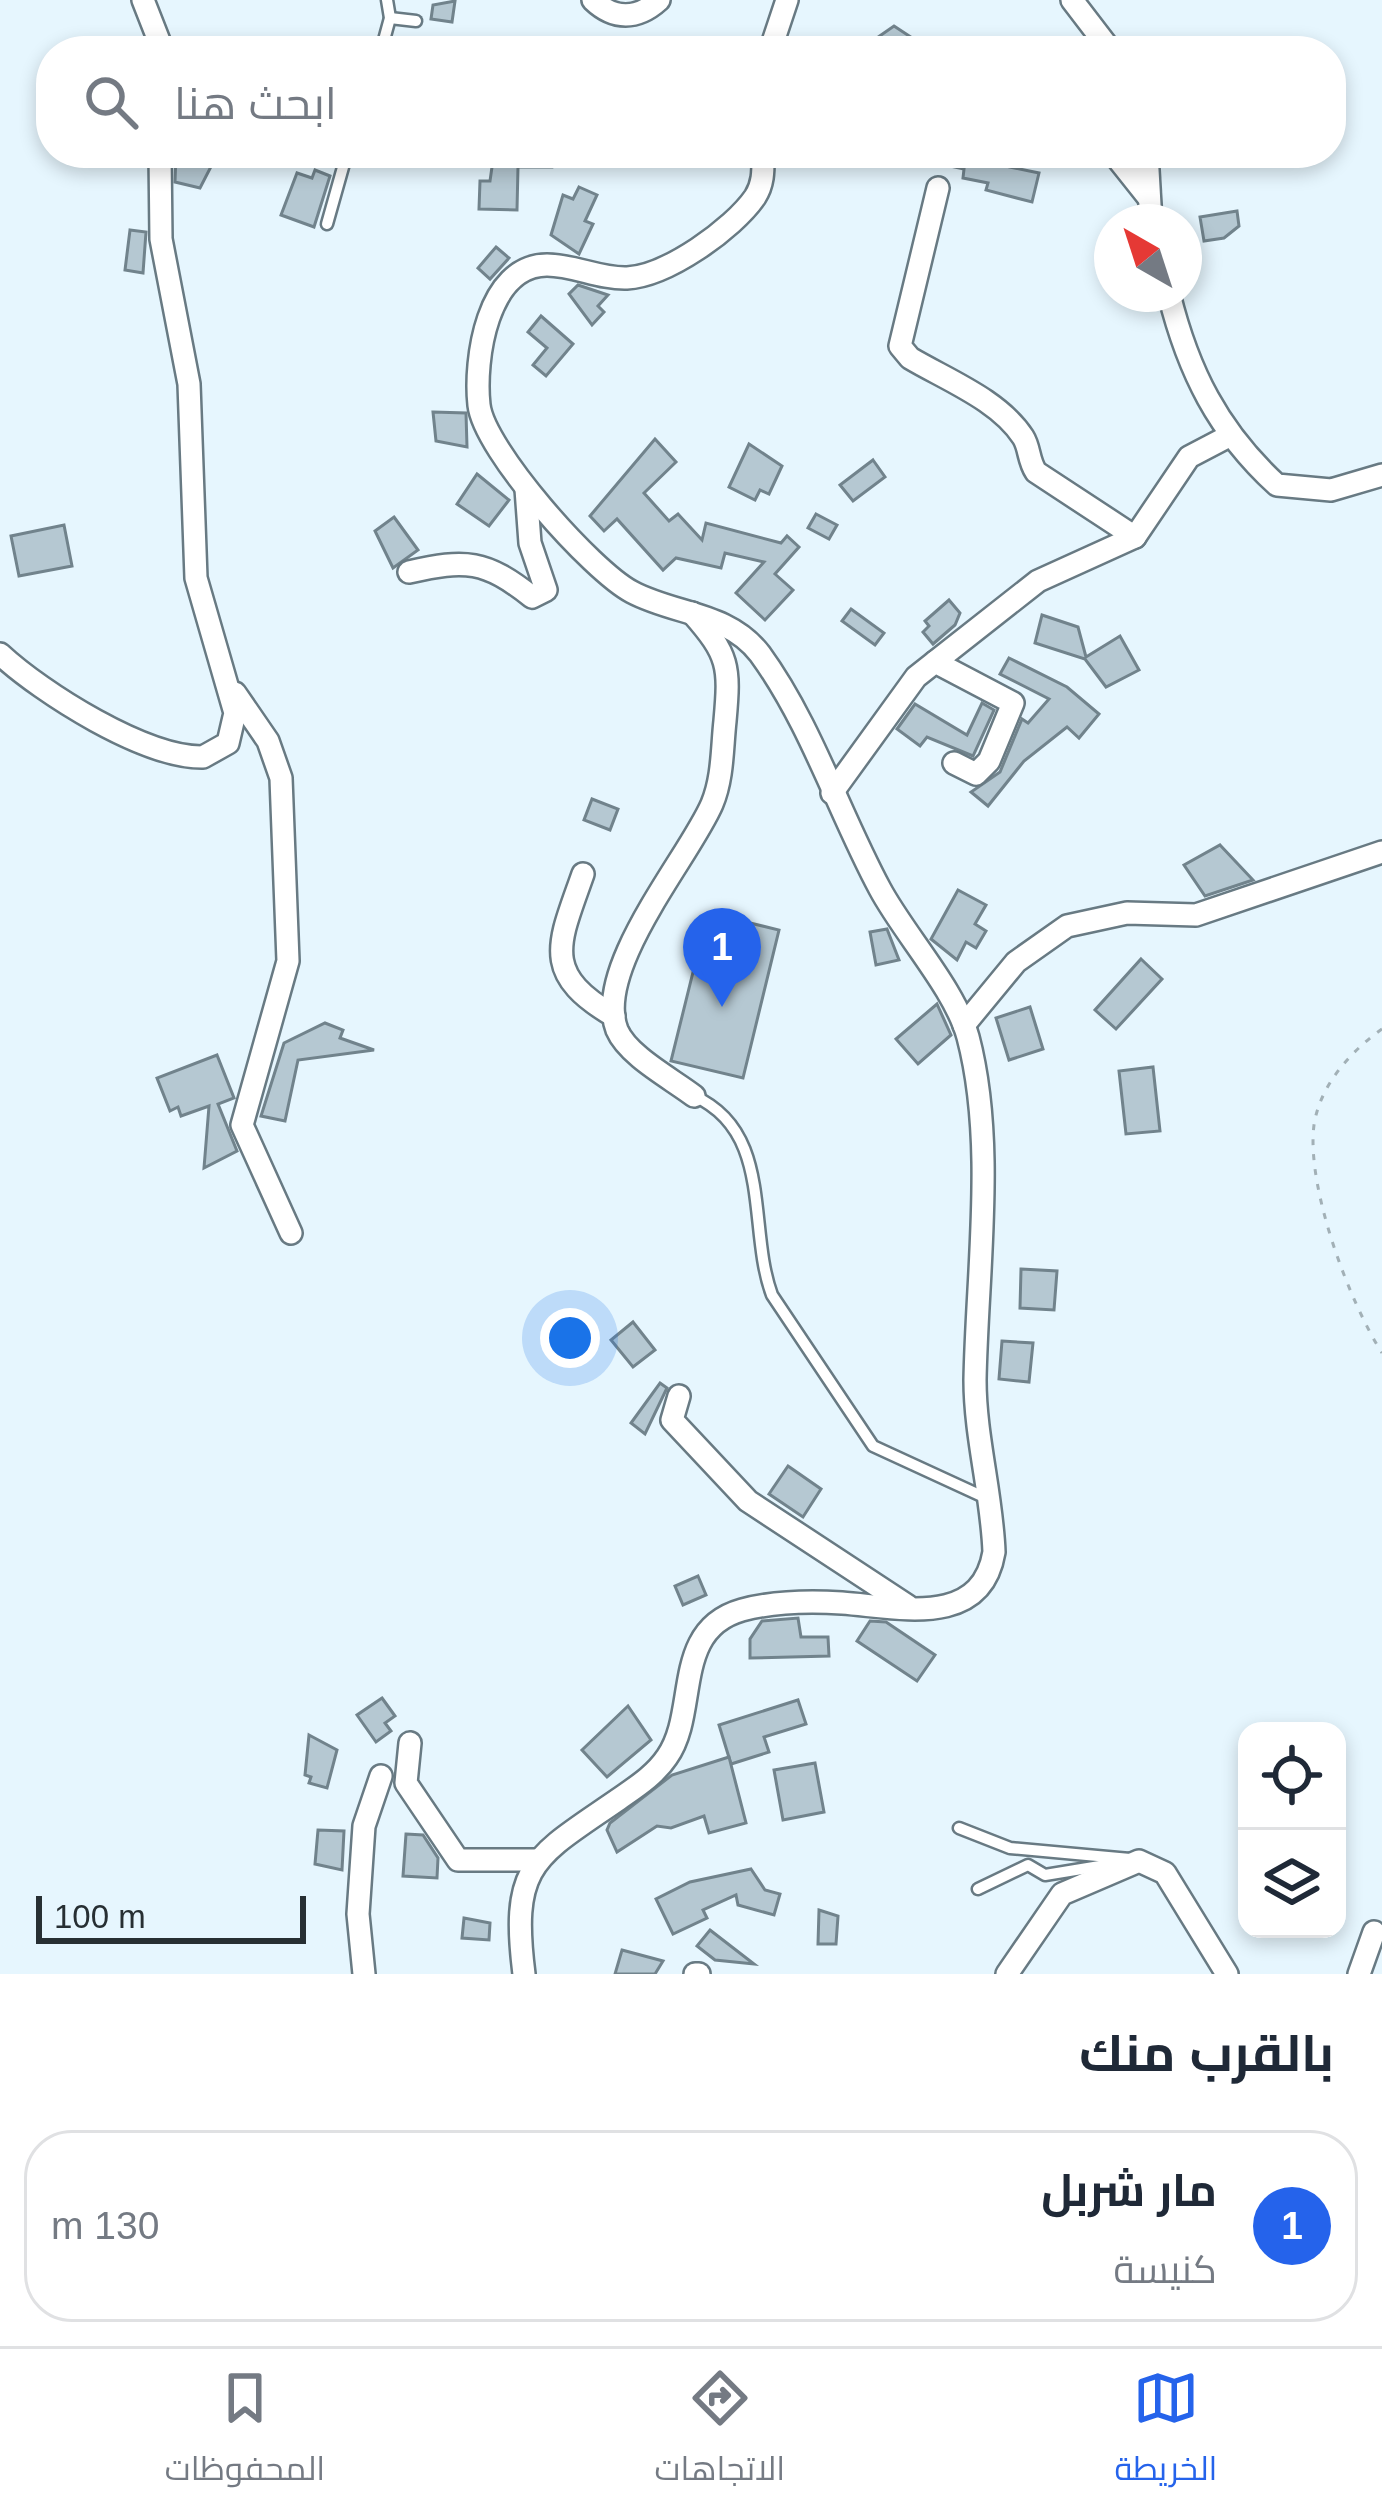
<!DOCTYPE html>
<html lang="ar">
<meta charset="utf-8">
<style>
:root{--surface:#fff;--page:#f2f2f3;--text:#1f2937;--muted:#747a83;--line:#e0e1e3;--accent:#2563eb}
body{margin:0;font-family:Helvetica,Cairo,sans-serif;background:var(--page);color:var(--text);direction:rtl}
.controls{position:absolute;right:36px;bottom:36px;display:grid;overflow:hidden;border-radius:24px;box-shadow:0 6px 18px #0003}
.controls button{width:108px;height:108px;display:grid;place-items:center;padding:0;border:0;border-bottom:3px solid var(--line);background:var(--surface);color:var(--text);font:60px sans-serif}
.compass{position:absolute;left:1094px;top:204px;width:108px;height:108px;border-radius:50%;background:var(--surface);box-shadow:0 6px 18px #0003;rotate:321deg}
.scale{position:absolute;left:36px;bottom:30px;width:270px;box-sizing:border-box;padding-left:12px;border:6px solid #272f33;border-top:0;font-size:33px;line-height:42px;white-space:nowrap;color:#272f33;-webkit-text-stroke:9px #e6f6fe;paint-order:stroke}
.you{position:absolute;left:570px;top:1338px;width:42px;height:42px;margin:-30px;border:9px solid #fff;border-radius:50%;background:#1a73e8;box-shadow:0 0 0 18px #1a73e833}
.badge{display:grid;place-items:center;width:78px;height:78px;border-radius:50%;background:var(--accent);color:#fff;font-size:39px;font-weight:700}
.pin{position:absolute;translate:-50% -99px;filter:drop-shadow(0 3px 6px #0008)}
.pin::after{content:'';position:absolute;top:63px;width:42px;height:36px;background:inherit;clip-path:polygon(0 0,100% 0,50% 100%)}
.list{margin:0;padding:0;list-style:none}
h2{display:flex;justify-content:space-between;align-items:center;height:156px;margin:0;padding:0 48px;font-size:51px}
h2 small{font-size:39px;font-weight:400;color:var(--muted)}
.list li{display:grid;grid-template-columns:78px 1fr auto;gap:36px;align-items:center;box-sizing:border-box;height:192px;margin:0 24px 24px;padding:0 24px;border:3px solid var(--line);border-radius:48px}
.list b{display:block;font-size:45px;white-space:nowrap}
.list p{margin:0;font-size:39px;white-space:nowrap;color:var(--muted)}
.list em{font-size:39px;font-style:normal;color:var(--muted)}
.icon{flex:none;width:66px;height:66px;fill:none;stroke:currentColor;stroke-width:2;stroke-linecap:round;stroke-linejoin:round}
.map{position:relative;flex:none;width:1382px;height:1974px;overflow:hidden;direction:ltr}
.search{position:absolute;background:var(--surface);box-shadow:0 6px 18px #0003;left:36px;right:36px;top:36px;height:132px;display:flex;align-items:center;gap:30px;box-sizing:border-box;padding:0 42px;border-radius:48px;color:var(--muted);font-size:45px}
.sheet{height:372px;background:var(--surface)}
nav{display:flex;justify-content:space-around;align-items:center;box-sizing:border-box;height:168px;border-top:3px solid var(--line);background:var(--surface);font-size:33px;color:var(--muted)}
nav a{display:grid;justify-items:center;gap:6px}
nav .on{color:var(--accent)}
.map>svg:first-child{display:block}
</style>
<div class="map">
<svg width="1382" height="1974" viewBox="0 0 1382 1974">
<rect width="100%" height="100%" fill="#e6f6fe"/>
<g fill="#b5c8d2" stroke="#71838c" stroke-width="3">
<polygon points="455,1 452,22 431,19 433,5"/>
<polygon points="894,26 932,51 858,51"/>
<polygon points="176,153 218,153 200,188 175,182"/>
<polygon points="494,153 554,153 552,167 518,167 517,210 479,209 480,181 490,181"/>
<polygon points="919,153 987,153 986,158 1011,163 1010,167 1039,173 1032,202 986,190 988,183 963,178 964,169 918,159"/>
<polygon points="315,170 330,176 314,227 281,215 297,173 312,178"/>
<polygon points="579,187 597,195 585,221 593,224 579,254 551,235 563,195 573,199"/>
<polygon points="1237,211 1239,226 1224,238 1204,241 1200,217"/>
<polygon points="130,230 146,232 143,273 125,270"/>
<polygon points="496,247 509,258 490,279 478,268"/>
<polygon points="578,285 608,295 598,306 604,312 592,325 569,294"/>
<polygon points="541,316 573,344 546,376 533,365 547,348 528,332"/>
<polygon points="433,412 466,413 467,447 436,441"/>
<polygon points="655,439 676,462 644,493 669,521 678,514 702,540 706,523 781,543 787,536 799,547 775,574 793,590 765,620 736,593 764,562 725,553 721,568 676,558 663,570 617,519 604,531 590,516"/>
<polygon points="749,444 782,466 769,494 760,490 755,500 729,487"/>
<polygon points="873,460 885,477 853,501 840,485"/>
<polygon points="477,474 509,500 489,526 457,504"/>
<polygon points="816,514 837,525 829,539 808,528"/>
<polygon points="394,517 418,550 393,568 375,531"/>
<polygon points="64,525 72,566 19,576 11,536"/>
<polygon points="949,600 960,613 955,625 933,644 923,632 929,626 925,621"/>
<polygon points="851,609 884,633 875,645 842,621"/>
<polygon points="1042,615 1078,627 1086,657 1120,636 1139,670 1106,687 1085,659 1035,643"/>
<polygon points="1009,658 1067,687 1099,714 1079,738 1067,727 1024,761 988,806 971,792 1000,772 1022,719 1028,723 1049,699 1000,674"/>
<polygon points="982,703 994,710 973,756 927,737 920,746 897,729 915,704 967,735"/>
<polygon points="592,799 618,809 610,830 584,820"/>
<polygon points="1220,845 1253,880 1205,896 1184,865"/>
<polygon points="958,890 986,905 975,924 986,931 976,948 966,942 957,960 931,939"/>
<polygon points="713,914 779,930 743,1078 671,1061 698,952 703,953"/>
<polygon points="887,929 899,960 876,965 870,932"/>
<polygon points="1141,959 1162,979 1116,1029 1095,1010"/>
<polygon points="937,1004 951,1035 918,1064 896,1039"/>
<polygon points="1030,1007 1043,1049 1009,1060 996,1018"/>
<polygon points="325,1023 343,1030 340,1038 374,1050 298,1060 285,1121 261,1116 284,1043"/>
<polygon points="217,1055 234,1098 218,1104 237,1151 204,1168 209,1106 181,1116 178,1107 170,1111 157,1078"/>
<polygon points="1153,1067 1160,1131 1126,1134 1119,1071"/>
<polygon points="1021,1269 1057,1271 1054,1310 1020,1308"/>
<polygon points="633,1322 655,1350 633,1367 611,1340"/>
<polygon points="1002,1341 1033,1343 1029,1382 999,1379"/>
<polygon points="660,1383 667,1388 645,1434 631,1423"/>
<polygon points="788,1466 821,1489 803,1517 769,1494"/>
<polygon points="698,1576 706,1595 683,1605 675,1586"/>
<polygon points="798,1618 801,1637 828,1637 829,1656 750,1658 750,1639 762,1621"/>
<polygon points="870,1621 886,1622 935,1655 917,1681 857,1641"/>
<polygon points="382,1698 395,1716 385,1723 391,1731 376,1742 357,1715"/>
<polygon points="798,1700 806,1724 764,1737 769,1752 731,1764 719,1725"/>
<polygon points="628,1706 651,1740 607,1777 582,1750"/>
<polygon points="309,1735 337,1750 327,1788 309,1783 311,1777 305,1775"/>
<polygon points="729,1757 746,1823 709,1833 704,1816 671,1828 657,1826 617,1852 607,1830 610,1823 672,1775"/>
<polygon points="815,1763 824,1812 783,1820 774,1770"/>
<polygon points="318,1830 344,1831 342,1870 315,1864"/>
<polygon points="406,1834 423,1835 438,1858 437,1878 403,1876"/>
<polygon points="751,1869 765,1890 780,1894 774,1915 738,1905 736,1895 703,1910 707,1918 673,1934 656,1899 690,1882"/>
<polygon points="819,1910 838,1916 836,1944 818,1944"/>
<polygon points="464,1918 490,1923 489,1940 462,1938"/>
<polygon points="710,1930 754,1964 715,1960 697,1946"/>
<polygon points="622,1950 663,1961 655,1974 615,1974"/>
</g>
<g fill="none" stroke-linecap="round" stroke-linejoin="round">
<defs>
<g id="service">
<polyline points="390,18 416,21"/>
<polyline points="381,51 390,18 387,0"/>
<polyline points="327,224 347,153"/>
<path d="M694 1096C774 1132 747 1228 772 1295L873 1446 986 1498"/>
<polyline points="959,1828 1010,1848 1130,1859"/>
<polyline points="978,1889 1028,1865 1045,1875 1112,1864"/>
</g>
<g id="minor">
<polyline points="143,0 163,51"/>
<path d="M593 0C614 20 637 20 659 0"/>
<polyline points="1072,0 1111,51"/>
<polyline points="770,51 787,0"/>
<polyline points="1113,153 1148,197"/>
<polyline points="1147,153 1151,222"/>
<path d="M938 188 900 346 910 358C947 380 999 400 1023 437 1030 448 1028 460 1036 472L1135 537"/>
<path d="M1169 294C1188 371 1218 431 1277 485L1331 490 1382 475"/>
<path d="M409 572C466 559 485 560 532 597L546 590 530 543 526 489"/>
<path d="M692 613C729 655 730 666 725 721 722 748 723 778 712 804 690 856 593 968 617 1030 628 1056 672 1079 694 1096"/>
<path d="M0 654C42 693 145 758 203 757L228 743 235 713 196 578 189 384 161 239 160 153"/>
<polyline points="935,662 1038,581 1135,537 1189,457 1231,435"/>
<polyline points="235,693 268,741 281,778 288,961 242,1125 291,1233"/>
<polyline points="832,793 916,677 935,662 1013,703 989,761 976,774 954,763"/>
<path d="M583 874C559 943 540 973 614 1016"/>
<polyline points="964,1025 1016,962 1067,926 1127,913 1196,915 1382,852"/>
<polyline points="679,1396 672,1420 748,1501 908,1606"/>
<polyline points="410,1743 406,1783 458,1860 535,1860"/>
<polyline points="364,1974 358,1914 364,1826 381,1776"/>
<path d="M524 1974C510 1863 535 1857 619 1799 636 1787 655 1775 667 1757 699 1712 671 1630 742 1610 772 1602 810 1601 842 1603 898 1607 981 1629 994 1552 992 1495 975 1437 975 1380 977 1271 996 1143 968 1037 955 989 904 934 880 889 839 813 811 724 760 654 728 612 675 615 632 592 592 571 484 450 479 405 474 360 487 265 547 265 574 265 600 279 627 278 667 276 733 229 755 197 764 183 763 169 763 153"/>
<polyline points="695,1974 699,1974"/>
<polyline points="1007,1974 1062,1894 1139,1861 1165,1873 1227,1974"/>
<polyline points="1359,1974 1374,1932"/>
</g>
</defs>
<use href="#service" stroke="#687a83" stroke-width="15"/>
<use href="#minor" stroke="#687a83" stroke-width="26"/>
<path stroke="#a2b0b6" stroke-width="3" stroke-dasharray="6 9" stroke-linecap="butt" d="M1382 1029C1351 1051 1320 1085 1314 1125 1306 1187 1349 1301 1382 1353"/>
<use href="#service" stroke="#fff" stroke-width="10"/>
<use href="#minor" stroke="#fff" stroke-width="21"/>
</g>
</svg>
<div class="controls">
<button><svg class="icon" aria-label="locate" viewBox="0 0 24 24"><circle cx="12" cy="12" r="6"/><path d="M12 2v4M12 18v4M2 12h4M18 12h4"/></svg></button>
<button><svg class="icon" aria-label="layers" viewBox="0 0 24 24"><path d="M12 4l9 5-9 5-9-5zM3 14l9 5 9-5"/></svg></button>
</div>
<svg class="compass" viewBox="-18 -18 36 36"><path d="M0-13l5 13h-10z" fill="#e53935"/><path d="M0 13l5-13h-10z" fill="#747a83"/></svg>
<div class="scale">100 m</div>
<div class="you"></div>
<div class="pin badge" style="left:722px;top:1007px">1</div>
<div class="search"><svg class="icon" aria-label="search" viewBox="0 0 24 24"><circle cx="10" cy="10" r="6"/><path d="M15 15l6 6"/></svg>ابحث هنا</div>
</div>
<section class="sheet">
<h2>بالقرب منك<small></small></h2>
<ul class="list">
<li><span class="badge">1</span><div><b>مار شربل</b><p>كنيسة</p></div><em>130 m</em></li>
</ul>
</section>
<nav>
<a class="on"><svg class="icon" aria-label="map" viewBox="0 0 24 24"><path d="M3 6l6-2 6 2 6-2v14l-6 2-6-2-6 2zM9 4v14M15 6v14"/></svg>الخريطة</a>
<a><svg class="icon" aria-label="directions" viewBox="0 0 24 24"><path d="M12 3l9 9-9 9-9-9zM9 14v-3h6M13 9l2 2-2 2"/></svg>الاتجاهات</a>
<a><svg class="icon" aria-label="saved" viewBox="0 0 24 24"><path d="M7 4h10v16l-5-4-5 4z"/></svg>المحفوظات</a>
</nav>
